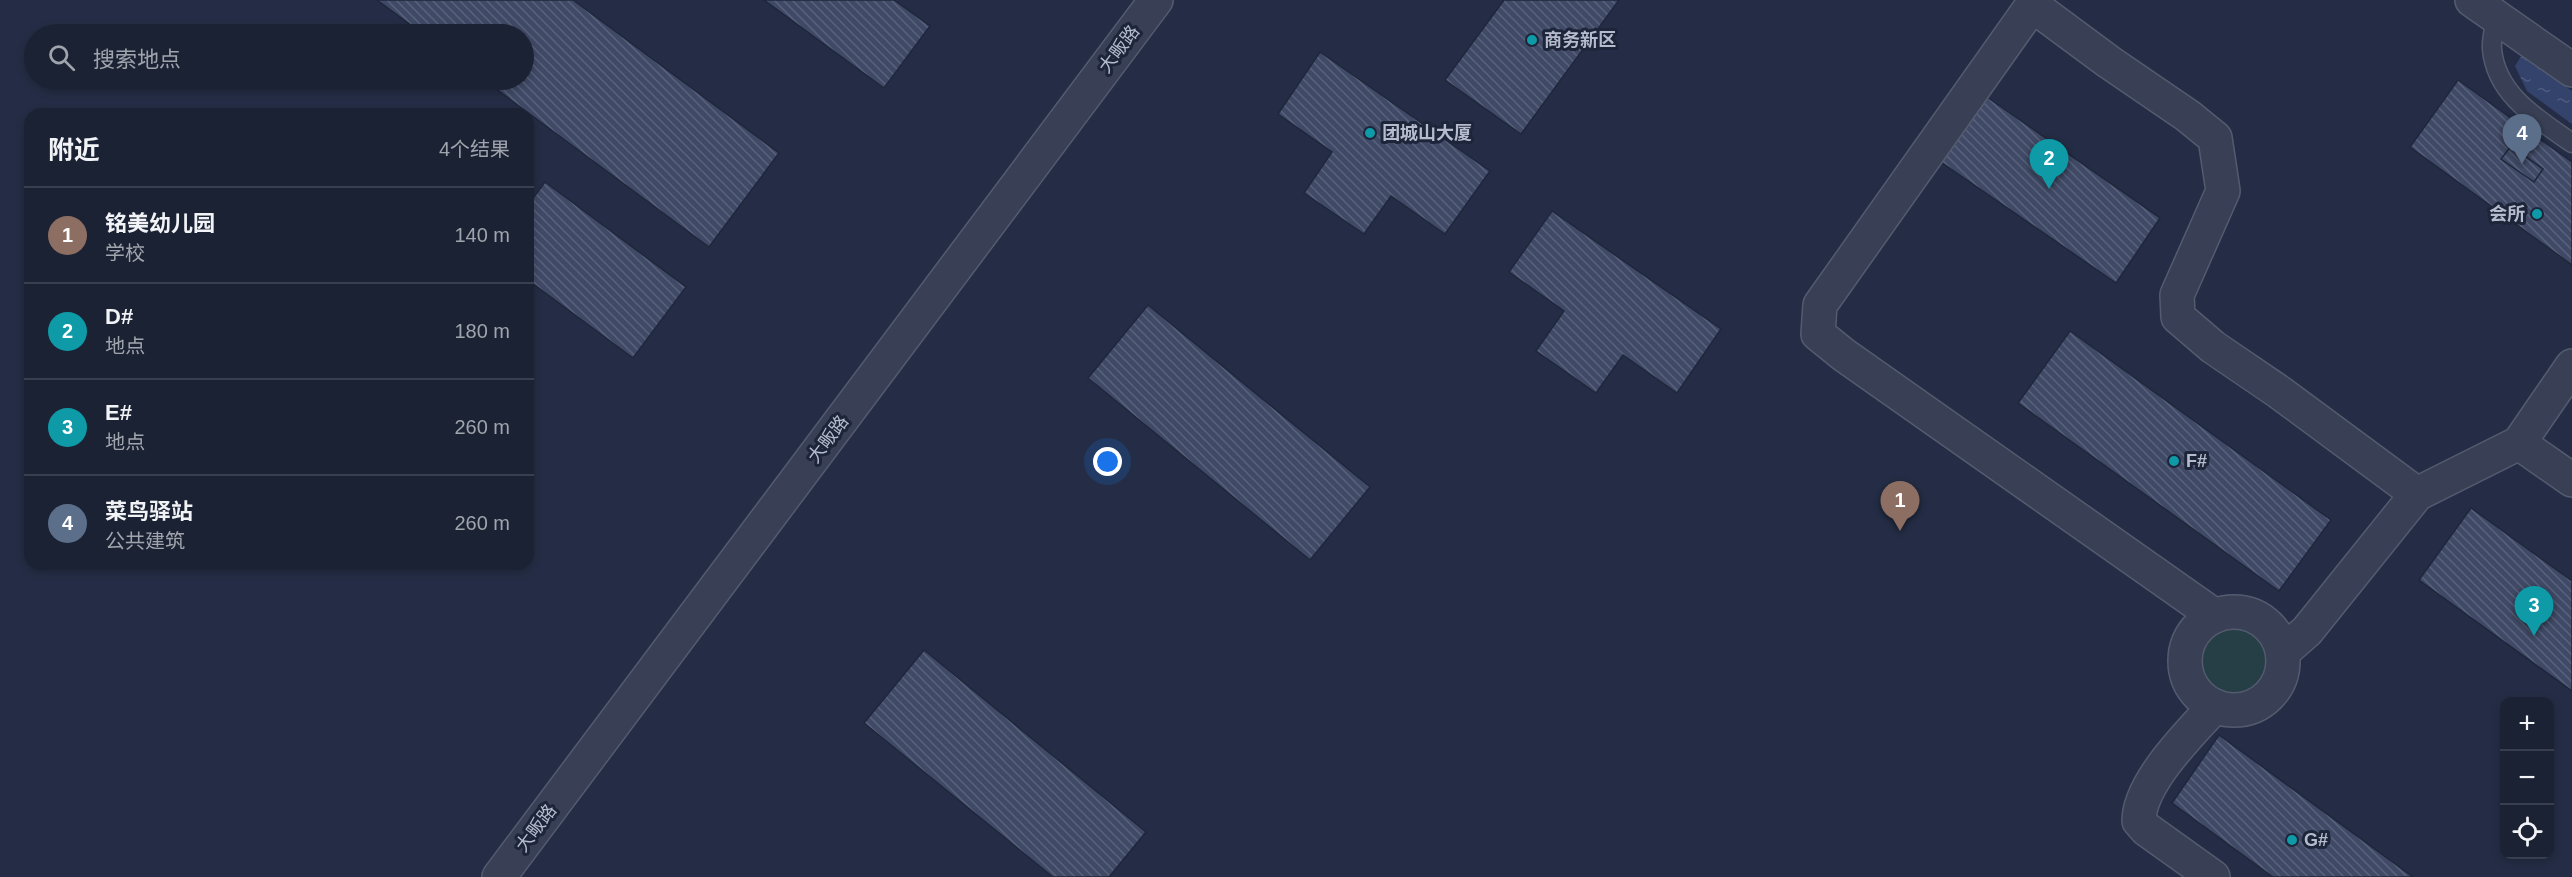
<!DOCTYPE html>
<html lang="zh">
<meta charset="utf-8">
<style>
:root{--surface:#1b2234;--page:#242a3c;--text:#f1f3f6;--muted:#a0a4ac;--line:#393f4f;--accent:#8aa5ff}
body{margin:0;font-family:Helvetica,"Noto Sans SC",sans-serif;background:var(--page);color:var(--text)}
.controls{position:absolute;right:18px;bottom:18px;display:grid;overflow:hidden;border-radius:12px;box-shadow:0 3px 9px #0003}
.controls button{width:54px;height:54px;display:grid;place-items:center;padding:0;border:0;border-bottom:2px solid var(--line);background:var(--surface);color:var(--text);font:30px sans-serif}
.you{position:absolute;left:1108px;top:462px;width:21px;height:21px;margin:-15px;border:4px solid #fff;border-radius:50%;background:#1a73e8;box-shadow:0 0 0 9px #1a73e833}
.badge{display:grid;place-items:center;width:39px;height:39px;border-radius:50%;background:var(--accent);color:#fff;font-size:20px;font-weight:700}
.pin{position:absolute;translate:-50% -50px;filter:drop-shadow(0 2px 3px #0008)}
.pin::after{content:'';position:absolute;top:32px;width:21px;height:18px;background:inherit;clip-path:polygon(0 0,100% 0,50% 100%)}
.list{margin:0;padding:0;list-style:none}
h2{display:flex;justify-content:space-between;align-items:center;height:78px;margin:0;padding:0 24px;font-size:26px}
h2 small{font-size:20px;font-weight:400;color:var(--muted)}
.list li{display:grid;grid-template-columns:39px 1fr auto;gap:18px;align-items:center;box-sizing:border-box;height:96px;padding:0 24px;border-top:2px solid var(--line)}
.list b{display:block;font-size:22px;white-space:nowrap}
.list p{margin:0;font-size:20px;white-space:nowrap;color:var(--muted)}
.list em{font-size:20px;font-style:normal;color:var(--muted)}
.icon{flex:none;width:33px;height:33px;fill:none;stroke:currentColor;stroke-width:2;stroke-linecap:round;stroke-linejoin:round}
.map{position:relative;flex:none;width:2572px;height:877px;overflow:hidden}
.search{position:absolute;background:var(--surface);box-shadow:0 3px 9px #0003;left:24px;top:24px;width:510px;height:66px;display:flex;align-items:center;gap:15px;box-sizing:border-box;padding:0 21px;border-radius:33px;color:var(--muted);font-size:22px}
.panel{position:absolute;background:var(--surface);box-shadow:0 3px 9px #0003;left:24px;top:108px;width:510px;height:462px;border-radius:18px}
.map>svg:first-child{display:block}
</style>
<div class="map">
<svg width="2572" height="877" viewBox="0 0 2572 877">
<defs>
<pattern id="water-ripples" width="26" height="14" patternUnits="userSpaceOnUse" patternTransform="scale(1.5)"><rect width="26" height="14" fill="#34436c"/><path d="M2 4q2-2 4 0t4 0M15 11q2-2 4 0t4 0" fill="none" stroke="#4f5c80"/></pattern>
<pattern id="building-back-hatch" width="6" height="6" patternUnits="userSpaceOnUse" patternTransform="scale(1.5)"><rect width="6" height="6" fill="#404a66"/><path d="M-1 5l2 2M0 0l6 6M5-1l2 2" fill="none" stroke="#59627b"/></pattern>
</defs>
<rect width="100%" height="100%" fill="#242d45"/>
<circle fill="#263e46" cx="2235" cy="660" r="34"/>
<polygon fill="url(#water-ripples)" points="2522,55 2572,91 2572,124 2527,91 2515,66"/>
<g fill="url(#building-back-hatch)" stroke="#1f273c" stroke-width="1.5">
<polygon points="377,0 573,0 779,153 709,247 484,80 524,80 524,34 423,34"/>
<polygon points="764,0 894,0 930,26 884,88"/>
<polygon points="1504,0 1619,0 1521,134 1445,80"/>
<polygon points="1320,52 1490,171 1445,234 1391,196 1364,234 1304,193 1332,152 1278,114"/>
<polygon points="2458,80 2572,162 2572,265 2410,147"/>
<polygon points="1987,97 2160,218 2116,283 1938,160"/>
<polygon points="2511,146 2543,169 2534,182 2501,159"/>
<polygon points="545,182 686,287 633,358 528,280 528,205"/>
<polygon points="1552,211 1721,329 1677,393 1623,355 1596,393 1536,351 1564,311 1509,272"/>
<polygon points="1148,305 1370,487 1310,560 1088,378"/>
<polygon points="2070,331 2331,520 2279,591 2018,403"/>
<polygon points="2471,508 2572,581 2572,691 2419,580"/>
<polygon points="924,650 1146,832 1109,877 1053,877 864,723"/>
<polygon points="2219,735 2413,877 2273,877 2172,803"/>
</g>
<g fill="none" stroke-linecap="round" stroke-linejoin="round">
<defs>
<path id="service" d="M2496 17C2495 27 2491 39 2492 49 2496 95 2538 119 2572 143"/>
<g id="minor">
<polyline points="2036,0 1820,305 1818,334 1844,355 2215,616"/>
<polyline points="2472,0 2572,70"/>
<polyline points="2032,5 2109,62 2188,116 2215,138 2223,191 2177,295 2178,317 2213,347 2279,392 2417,494"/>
<polyline points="2519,443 2572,480"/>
<circle cx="2234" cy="661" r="49"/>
<polyline points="2283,652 2307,631 2417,494 2519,443 2572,366"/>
<path d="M2213 877 2146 829 2139 821C2139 783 2190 733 2215 706"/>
</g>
<polyline id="tertiary" points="499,877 1156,0"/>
</defs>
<use href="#service" stroke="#545b6f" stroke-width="21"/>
<use href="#minor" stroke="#545b6f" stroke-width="36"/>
<use href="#tertiary" stroke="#545b6f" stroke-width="36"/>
<use href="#service" stroke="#394055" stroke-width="18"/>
<use href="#minor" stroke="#394055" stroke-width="33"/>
<use href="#tertiary" stroke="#394055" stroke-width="33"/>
</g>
<g fill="#0f9aa8" stroke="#1d253a" stroke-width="2">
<circle cx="1532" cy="40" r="6"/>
<circle cx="1370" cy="133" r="6"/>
<circle cx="2537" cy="214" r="6"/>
<circle cx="2174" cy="461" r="6"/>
<circle cx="2292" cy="840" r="6"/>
</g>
<g text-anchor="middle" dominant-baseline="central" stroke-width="6" stroke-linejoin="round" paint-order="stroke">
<g font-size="18" font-weight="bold" fill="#b6bcce" stroke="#1d253a" text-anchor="start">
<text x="1544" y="40">商务新区</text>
<text x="1382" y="133">团城山大厦</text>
<text x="2525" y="214" text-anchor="end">会所</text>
<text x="2186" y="461">F#</text>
<text x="2304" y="840">G#</text>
</g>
<g font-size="18" fill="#b6bcce" stroke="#1d253a">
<text transform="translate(1119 49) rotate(-53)">大畈路</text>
<text transform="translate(828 439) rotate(-53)">大畈路</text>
<text transform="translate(536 828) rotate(-53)">大畈路</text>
</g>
</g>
</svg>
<div class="controls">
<button>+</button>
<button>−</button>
<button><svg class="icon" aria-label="locate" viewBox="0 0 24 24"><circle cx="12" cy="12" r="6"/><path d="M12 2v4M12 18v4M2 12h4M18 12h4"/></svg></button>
</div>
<div class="you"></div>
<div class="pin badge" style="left:1900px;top:531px;background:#8d6e63">1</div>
<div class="pin badge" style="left:2049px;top:189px;background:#0f9aa8">2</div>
<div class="pin badge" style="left:2534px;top:636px;background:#0f9aa8">3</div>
<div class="pin badge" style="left:2522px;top:164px;background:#5c6f8a">4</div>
<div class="search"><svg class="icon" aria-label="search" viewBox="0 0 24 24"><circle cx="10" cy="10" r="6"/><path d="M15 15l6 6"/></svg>搜索地点</div>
<section class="panel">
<h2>附近<small>4个结果</small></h2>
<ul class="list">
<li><span class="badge" style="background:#8d6e63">1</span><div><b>铭美幼儿园</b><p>学校</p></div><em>140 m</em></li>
<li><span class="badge" style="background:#0f9aa8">2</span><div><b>D#</b><p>地点</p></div><em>180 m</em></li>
<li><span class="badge" style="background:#0f9aa8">3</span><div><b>E#</b><p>地点</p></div><em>260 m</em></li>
<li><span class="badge" style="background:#5c6f8a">4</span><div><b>菜鸟驿站</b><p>公共建筑</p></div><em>260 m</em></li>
</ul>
</section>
</div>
